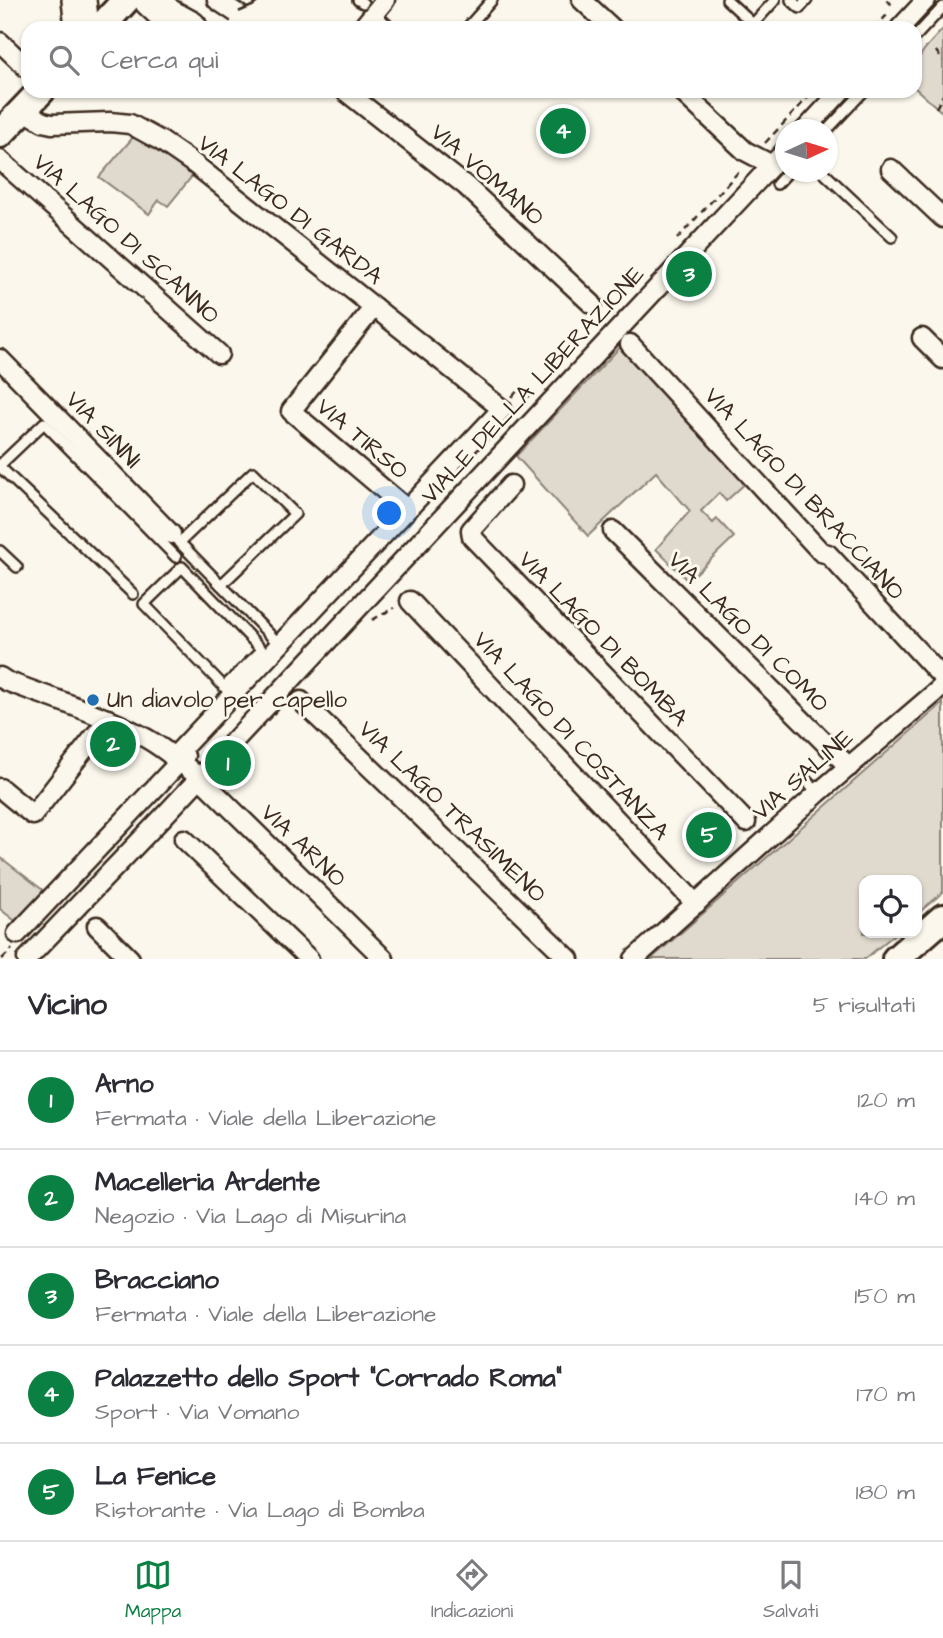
<!DOCTYPE html>
<html lang="it">
<meta charset="utf-8">
<style>
:root{--surface:#fff;--page:#f7f7f7;--text:#2b2b33;--muted:#7c7c81;--line:#e1e1e2;--accent:#0b8043}
body{margin:0;font-family:"Architects Daughter",sans-serif;background:var(--page);color:var(--text)}
.controls{position:absolute;right:21px;bottom:21px;display:grid;overflow:hidden;border-radius:14px;box-shadow:0 2px 5px #0004}
.controls button{width:63px;height:63px;display:grid;place-items:center;padding:0;border:0;border-bottom:2px solid var(--line);background:var(--surface);color:var(--text);font:35px sans-serif}
.compass{position:absolute;left:775px;top:119px;width:63px;height:63px;border-radius:50%;background:var(--surface);box-shadow:0 2px 5px #0004;rotate:86deg}
.you{position:absolute;left:390px;top:514px;width:24px;height:24px;margin:-18px;border:5px solid #fff;border-radius:50%;background:#1a73e8;box-shadow:0 0 0 10px #1a73e833}
.badge{display:grid;place-items:center;width:46px;height:46px;border-radius:50%;background:var(--accent);color:#fff;font-size:23px;font-weight:700}
.pin{position:absolute;translate:-50% -50%;border:4px solid #fff;box-shadow:0 2px 7px #0006}
.list{margin:0;padding:0;list-style:none}
h2{display:flex;justify-content:space-between;align-items:center;height:91px;margin:0;padding:0 28px;font-size:30px}
h2 small{font-size:23px;font-weight:400;color:var(--muted)}
.list li{display:grid;grid-template-columns:46px 1fr auto;gap:21px;align-items:center;box-sizing:border-box;height:98px;padding:0 28px;border-top:2px solid var(--line)}
.list b{display:block;font-size:26px;white-space:nowrap}
.list p{margin:0;font-size:23px;white-space:nowrap;color:var(--muted)}
.list em{font-size:23px;font-style:normal;color:var(--muted)}
.icon{flex:none;width:38px;height:38px;fill:none;stroke:currentColor;stroke-width:2;stroke-linecap:round;stroke-linejoin:round}
.map{position:relative;flex:none;width:943px;height:959px;overflow:hidden}
.search{position:absolute;background:var(--surface);box-shadow:0 2px 5px #0004;left:21px;right:21px;top:21px;height:77px;display:flex;align-items:center;gap:18px;box-sizing:border-box;padding:0 24px;border-radius:21px;color:var(--muted);font-size:26px}
.sheet{height:581px;background:var(--surface)}
nav{display:flex;justify-content:space-around;align-items:center;box-sizing:border-box;height:98px;border-top:2px solid var(--line);background:var(--surface);font-size:19px;color:var(--muted)}
nav a{display:grid;justify-items:center;gap:4px}
nav .on{color:var(--accent)}
.map>svg:first-child{display:block}
</style>
<div class="map">
<svg width="943" height="959" viewBox="0 0 943 959">
<rect width="100%" height="100%" fill="#fbf7ec"/>
<filter id="ink" filterUnits="userSpaceOnUse"><feTurbulence type="fractalNoise" baseFrequency=".0143" numOctaves="2"/><feDisplacementMap in="SourceGraphic" scale="14" xChannelSelector="R" yChannelSelector="G"/><feConvolveMatrix kernelMatrix="1 2 1 2 8 2 1 2 1" color-interpolation-filters="sRGB"/></filter>
<g filter="url(#ink)">
<g fill="#dfd9ce" stroke="#8d8276" stroke-width="2">
<path d="M943 29V113L915 88C915 54 921 53 943 29Z"/>
<polygon points="135,135 161,148 194,174 168,206 159,200 149,214 99,177"/>
<polygon points="622,345 749,480 726,501 719,493 701,511 713,523 717,519 734,537 688,581 656,549 690,511 656,472 588,536 516,456"/>
<polygon points="943,703 943,892 917,914 917,880 864,880 864,933 896,933 865,959 651,959"/>
<polygon points="0,857 48,894 19,924 0,909"/>
</g>
<g fill="none" stroke-linecap="round" stroke-linejoin="round">
<defs>
<g id="lane">
<polyline points="358,0 363,3"/>
<polyline points="727,0 753,24 775,0"/>
<polyline points="791,0 800,8 807,0"/>
<polyline points="374,13 391,28"/>
<polyline points="467,28 492,0"/>
<polyline points="915,37 943,7"/>
<polyline points="827,130 864,91"/>
<polyline points="823,172 892,237"/>
<polyline points="777,184 788,172"/>
<polyline points="0,465 44,423 176,557"/>
<polyline points="0,467 133,594"/>
<polyline points="177,540 279,644"/>
<polyline points="179,543 253,472 295,514 221,585"/>
<polyline points="0,551 17,567"/>
<polyline points="224,687 262,650 182,567 144,604 232,695"/>
<polyline points="805,779 818,793"/>
</g>
<g id="street">
<polyline points="217,0 241,16"/>
<polyline points="582,0 612,28"/>
<polyline points="362,28 385,0"/>
<polyline points="900,28 926,0"/>
<polyline points="0,42 28,69"/>
<polyline points="345,91 466,186 592,304"/>
<polyline points="681,91 745,151 772,165"/>
<polyline points="23,110 43,122 52,124 110,122 130,124 161,141 193,163 502,409 173,758"/>
<polyline points="805,130 841,91"/>
<polyline points="0,160 219,354"/>
<polyline points="891,169 943,218"/>
<polyline points="374,307 291,411 407,509"/>
<polyline points="922,338 943,359"/>
<polyline points="630,344 821,552 828,554 943,678"/>
<polyline points="0,359 171,534"/>
<polyline points="511,485 471,530 472,537 746,822"/>
<polyline points="613,531 849,767"/>
<polyline points="410,601 696,904"/>
<path d="M0 677 6 681C51 698 99 713 142 736 162 746 181 763 199 777L384 959"/>
<polyline points="301,701 569,959"/>
<polyline points="0,788 33,815 108,719"/>
<polyline points="184,839 309,959"/>
<polyline points="97,926 130,959"/>
<polyline points="17,934 185,756"/>
<polyline points="27,959 162,818 786,150"/>
<polyline points="634,959 818,793 943,686"/>
</g>
<g id="secondary">
<polyline points="100,28 126,0"/>
<polyline points="0,134 41,91"/>
<polyline points="896,959 943,918"/>
</g>
<g id="highway">
<polyline points="79,0 82,28"/>
<polyline points="151,0 168,16 190,28"/>
</g>
</defs>
<use href="#lane" stroke="#3b2a1e" stroke-width="14"/>
<use href="#street" stroke="#3b2a1e" stroke-width="23"/>
<use href="#secondary" stroke="#3b2a1e" stroke-width="32"/>
<use href="#highway" stroke="#3b2a1e" stroke-width="38"/>
<g stroke="#3b2a1e" stroke-width="2.5" stroke-dasharray="7 5" stroke-linecap="butt">
<polyline points="886,0 895,7"/>
<polyline points="874,28 887,15"/>
<polyline points="936,51 943,61"/>
<polyline points="936,108 943,95"/>
<polyline points="765,143 814,91"/>
<polyline points="677,239 741,169"/>
<polyline points="512,397 520,388 530,397"/>
<polyline points="372,620 394,608"/>
<polyline points="2,959 12,949"/>
</g>
<use href="#lane" stroke="#fbf7ec" stroke-width="9"/>
<use href="#street" stroke="#fbf7ec" stroke-width="18"/>
<use href="#secondary" stroke="#fbf7ec" stroke-width="26"/>
<use href="#highway" stroke="#fbf7ec" stroke-width="33"/>
<defs>
<polyline id="highway-bridge" points="246,28 262,21 276,11"/>
</defs>
<use href="#highway-bridge" stroke="#3b2a1e" stroke-width="38" stroke-linecap="butt"/>
<use href="#highway-bridge" stroke="#fbf7ec" stroke-width="33"/>
</g>
</g>
<circle fill="#1f6fb2" stroke="#fbf7ec" stroke-width="2.5" cx="93" cy="700" r="7"/>
<g text-anchor="middle" dominant-baseline="central" stroke-width="6" stroke-linejoin="round" paint-order="stroke">
<g font-size="24" fill="#3b2a1e" stroke="#fbf7ec">
<text transform="translate(487 175) rotate(41)">VIA VOMANO</text>
<text transform="translate(290 210) rotate(38)">VIA LAGO DI GARDA</text>
<text transform="translate(126 239) rotate(42)">VIA LAGO DI SCANNO</text>
<text transform="translate(533 385) rotate(-47)">VIALE DELLA LIBERAZIONE</text>
<text transform="translate(103 430) rotate(46)">VIA SINNI</text>
<text transform="translate(362 439) rotate(40)">VIA TIRSO</text>
<text transform="translate(804 494) rotate(47)">VIA LAGO DI BRACCIANO</text>
<text transform="translate(748 632) rotate(45)">VIA LAGO DI COMO</text>
<text transform="translate(603 639) rotate(46)">VIA LAGO DI BOMBA</text>
<text transform="translate(571 736) rotate(47)">VIA LAGO DI COSTANZA</text>
<text transform="translate(803 775) rotate(-41)">VIA SALINE</text>
<text transform="translate(452 812) rotate(44)">VIA LAGO TRASIMENO</text>
<text transform="translate(303 846) rotate(44)">VIA ARNO</text>
</g>
<g font-size="24" fill="#3b2a1e" stroke="#fbf7ec" text-anchor="start">
<text x="107" y="700">Un diavolo per capello</text>
</g>
</g>
</svg>
<div class="controls">
<button><svg class="icon" aria-label="locate" viewBox="0 0 24 24"><circle cx="12" cy="12" r="6"/><path d="M12 2v4M12 18v4M2 12h4M18 12h4"/></svg></button>
</div>
<svg class="compass" viewBox="-18 -18 36 36"><path d="M0-13l5 13h-10z" fill="#e53935"/><path d="M0 13l5-13h-10z" fill="#7c7c81"/></svg>
<div class="you"></div>
<div class="pin badge" style="left:228px;top:763px">1</div>
<div class="pin badge" style="left:113px;top:744px">2</div>
<div class="pin badge" style="left:689px;top:274px">3</div>
<div class="pin badge" style="left:563px;top:131px">4</div>
<div class="pin badge" style="left:709px;top:835px">5</div>
<div class="search"><svg class="icon" aria-label="search" viewBox="0 0 24 24"><circle cx="10" cy="10" r="6"/><path d="M15 15l6 6"/></svg>Cerca qui</div>
</div>
<section class="sheet">
<h2>Vicino<small>5 risultati</small></h2>
<ul class="list">
<li><span class="badge">1</span><div><b>Arno</b><p>Fermata · Viale della Liberazione</p></div><em>120 m</em></li>
<li><span class="badge">2</span><div><b>Macelleria Ardente</b><p>Negozio · Via Lago di Misurina</p></div><em>140 m</em></li>
<li><span class="badge">3</span><div><b>Bracciano</b><p>Fermata · Viale della Liberazione</p></div><em>150 m</em></li>
<li><span class="badge">4</span><div><b>Palazzetto dello Sport &quot;Corrado Roma&quot;</b><p>Sport · Via Vomano</p></div><em>170 m</em></li>
<li><span class="badge">5</span><div><b>La Fenice</b><p>Ristorante · Via Lago di Bomba</p></div><em>180 m</em></li>
</ul>
</section>
<nav>
<a class="on"><svg class="icon" aria-label="map" viewBox="0 0 24 24"><path d="M3 6l6-2 6 2 6-2v14l-6 2-6-2-6 2zM9 4v14M15 6v14"/></svg>Mappa</a>
<a><svg class="icon" aria-label="directions" viewBox="0 0 24 24"><path d="M12 3l9 9-9 9-9-9zM9 14v-3h6M13 9l2 2-2 2"/></svg>Indicazioni</a>
<a><svg class="icon" aria-label="saved" viewBox="0 0 24 24"><path d="M7 4h10v16l-5-4-5 4z"/></svg>Salvati</a>
</nav>
